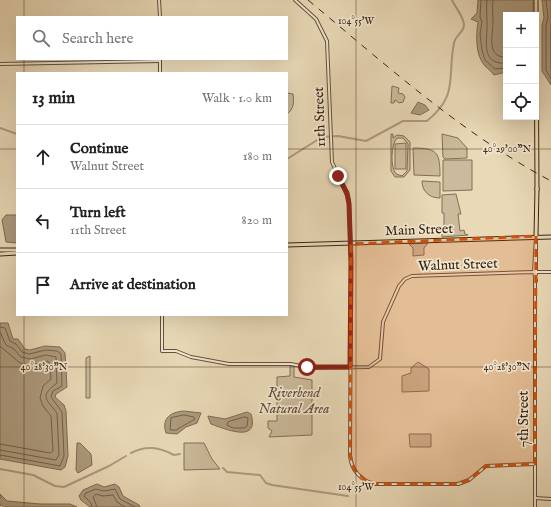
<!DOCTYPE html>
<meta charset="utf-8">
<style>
:root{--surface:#fff;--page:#f6f6f6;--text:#222;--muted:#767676;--line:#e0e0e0}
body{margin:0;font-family:"IM FELL English",serif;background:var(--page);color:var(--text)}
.controls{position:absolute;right:12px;top:12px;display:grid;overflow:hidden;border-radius:0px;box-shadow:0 4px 16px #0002}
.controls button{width:36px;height:36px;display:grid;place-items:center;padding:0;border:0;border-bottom:1px solid var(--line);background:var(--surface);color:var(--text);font:20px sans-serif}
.stop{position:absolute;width:12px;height:12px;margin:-9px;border:3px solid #8f2418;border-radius:50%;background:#fff}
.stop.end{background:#8f2418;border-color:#fff;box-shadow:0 1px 4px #0008}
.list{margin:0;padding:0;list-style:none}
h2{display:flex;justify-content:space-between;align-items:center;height:52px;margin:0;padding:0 16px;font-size:17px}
h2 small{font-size:13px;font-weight:400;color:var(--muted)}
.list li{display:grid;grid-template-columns:26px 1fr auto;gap:12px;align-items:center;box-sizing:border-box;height:64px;padding:0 16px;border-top:1px solid var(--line)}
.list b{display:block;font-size:15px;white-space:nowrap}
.list p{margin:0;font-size:13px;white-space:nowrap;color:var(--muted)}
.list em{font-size:13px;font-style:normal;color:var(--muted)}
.icon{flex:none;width:22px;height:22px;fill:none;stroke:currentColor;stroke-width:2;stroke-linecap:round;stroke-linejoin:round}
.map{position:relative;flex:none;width:551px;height:507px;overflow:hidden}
.search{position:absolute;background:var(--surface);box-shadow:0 4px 16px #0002;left:16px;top:16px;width:272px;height:44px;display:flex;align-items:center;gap:10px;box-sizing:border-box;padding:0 14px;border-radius:0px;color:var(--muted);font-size:15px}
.panel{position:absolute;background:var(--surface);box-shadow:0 4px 16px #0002;left:16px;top:72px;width:272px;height:244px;border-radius:0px}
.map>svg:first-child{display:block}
</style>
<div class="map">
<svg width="551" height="507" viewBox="0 0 551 507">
<rect width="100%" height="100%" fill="#e9d9b7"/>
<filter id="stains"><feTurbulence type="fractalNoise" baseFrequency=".005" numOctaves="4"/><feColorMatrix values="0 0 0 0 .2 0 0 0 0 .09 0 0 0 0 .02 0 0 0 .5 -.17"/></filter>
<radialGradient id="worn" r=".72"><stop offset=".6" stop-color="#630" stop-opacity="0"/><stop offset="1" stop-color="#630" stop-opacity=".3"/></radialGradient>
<g fill="#cbba9b" stroke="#826f56" fill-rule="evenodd">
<polygon points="392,86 399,88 398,93 403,94 405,97 403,102 399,103 395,100 394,103 391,103"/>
<path d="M287 93 293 94C294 102 294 109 287 114Z"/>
<path d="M391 134H393V138L397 135 404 136 410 142V170L404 177H395L391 171ZM397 138H403L408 144 407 171 402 176 396 174C390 167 391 144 397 138Z"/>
<polygon points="442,134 458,138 467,148 467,158 445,159 443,157"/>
<polygon points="406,143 406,169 395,169 395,144"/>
<path d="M413 148C437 148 440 152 440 176L414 175Z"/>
<polygon points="443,160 472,160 472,190 443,191"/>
<path d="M422 181 440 182V198C429 198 422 191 422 181Z"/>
<polygon points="456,194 461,214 458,214 460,231 464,230 465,234 468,235 442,237 442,231 444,232 444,213 442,213 442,195"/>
<polygon points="428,243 424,248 424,255 413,256 413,248 409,244"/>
<polygon points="90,356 90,398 86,398 86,358"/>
<polygon points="418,362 429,369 429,391 402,392 402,376 411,373 411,368"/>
<polygon points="290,366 294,366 294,377 312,380 312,435 269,437 272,431 268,428 268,421 277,421 277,377 290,376"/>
<polygon points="409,434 431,434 431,447 410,447"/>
<polygon points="184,443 204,443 212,459 220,469 184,470"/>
</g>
<g fill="#ad9b7f" stroke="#7f6b53">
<path d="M478 0H533V15H506V72L494 75C491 71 488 69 485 66 475 55 476 35 478 22L471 19 477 13Z"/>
<polygon points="542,0 551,0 551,85 542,71 542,25 544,18"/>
<polygon points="418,102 425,105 429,110 420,115 411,113"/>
<polygon points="6,215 17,215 17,243 6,242 2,220"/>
<polygon points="0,323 8,323 13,339 18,339 25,349 30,350 45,346 60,347 65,353 67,387 56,394 55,397 64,405 66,411 68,456 65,467 61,470 0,459"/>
<path d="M184 411 201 413 197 423 186 427 177 434 166 433C161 418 171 412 184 411Z"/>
<path d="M247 412 251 414C260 444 225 429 211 424L208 417V416L225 419Z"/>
<polygon points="77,443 80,443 91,454 92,465 78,473 76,470"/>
<polygon points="97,484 104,487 115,484 119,487 123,496 139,505 140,507 90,507 81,500 79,496 83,490"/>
<polygon points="0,494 7,501 40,504 70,504 77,507 6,507 0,505"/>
</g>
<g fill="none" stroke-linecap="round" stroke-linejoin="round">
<g stroke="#736048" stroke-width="1">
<polyline points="481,0 480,17 482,22 480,34 482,50 485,60 495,69 506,68"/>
<path d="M487 0C486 8 487 15 487 22 488 39 479 65 506 63"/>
<path d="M493 0C492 8 493 15 493 22 493 35 486 58 506 57"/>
<polyline points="546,0 548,18 546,25 546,70 551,79"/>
<polyline points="551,24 551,70"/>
<polyline points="0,327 5,328 10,341 16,344 22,352 29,354 46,350 57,351 61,354 62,386 53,391 51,397 62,412 64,456 60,466 0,455"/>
<path d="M0 332 6 345 14 349 21 357 30 359 46 355 56 357 57 383C39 397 46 398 57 413L59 455 56 460 0 450"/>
<polyline points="0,346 20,363 30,365 47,361 50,363 51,379 43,386 40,398 43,406 51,416 53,451 50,453 0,444"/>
<polygon points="184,415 194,417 195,419 176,430 170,430 171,418"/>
<polygon points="245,417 248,418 247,426 244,428 233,428 227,425 228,422"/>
<polyline points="92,507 91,503 84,496 86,493 96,489 104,491 115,489 120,499 135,507"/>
<polyline points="97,507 93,497 96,494 103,496 113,495 117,502 125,507"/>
</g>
<g stroke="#ad9b7f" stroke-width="2">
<polyline points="0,128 17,134"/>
<path d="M287 159 322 137 338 136 366 141 403 121H427C459 95 447 78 454 43 455 36 464 32 464 25 464 17 455 7 452 0"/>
<path d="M131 453C146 445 159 447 174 455L180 454"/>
<polyline points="223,468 227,472 260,475 266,483 272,485 348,496"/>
<polyline points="0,469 33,475 55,486 64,487 109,466 126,456"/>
<polyline points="0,500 4,507"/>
</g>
<defs>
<g id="minor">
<polyline points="159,0 160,17"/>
<path d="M295 0 316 19 327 41 332 162 349 200 351 262 350 455C351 470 361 481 375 484H458L469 480 486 466 535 464"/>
<polyline points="160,59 160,73"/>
<polyline points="0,64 160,61"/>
<polyline points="536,237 536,274"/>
<polyline points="534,272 536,236"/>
<polyline points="536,272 551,272"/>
<polyline points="162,315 162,351 176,351 191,357 229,364 291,364 310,368 369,367 380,359 383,322 399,286 405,279 412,276 534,272 536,281"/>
<polyline points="535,498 551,499"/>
<polyline points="535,507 535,280"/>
</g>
<g id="major">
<polyline points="536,0 537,190"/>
<polyline points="536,236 537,188"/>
<polyline points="287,245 551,237"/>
<polyline points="0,250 17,250"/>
<polyline points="0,254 17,253"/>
</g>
</defs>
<use href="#minor" stroke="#65513a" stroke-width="4"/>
<use href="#major" stroke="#392411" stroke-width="5"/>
<use href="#minor" stroke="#f1e6d0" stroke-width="2"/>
<use href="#major" stroke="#e9d9b7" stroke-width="3"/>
<path stroke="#392411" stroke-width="1" stroke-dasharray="7 7" stroke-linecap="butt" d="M308 0C385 64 461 133 551 181"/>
</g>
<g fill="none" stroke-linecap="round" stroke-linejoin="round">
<polyline stroke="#8f2418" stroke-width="5" points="307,367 350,367 351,262 349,204 347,193 338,176"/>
</g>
<path fill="#ce510d" fill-opacity="0.2" stroke="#ce510d" stroke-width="3" stroke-dasharray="8 5" stroke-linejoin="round" d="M536 236 535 464 486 466 469 480 458 484H378L365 480 354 469 350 455 351 244Z"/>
<path fill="none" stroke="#392411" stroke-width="1" stroke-opacity="0.45" d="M24 0V17M356 0V507M24 59V73M0 149H17M287 149H551M24 315V507M0 367H551"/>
<g text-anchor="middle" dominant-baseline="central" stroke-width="3.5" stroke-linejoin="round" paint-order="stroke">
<g font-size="14" fill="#392411" stroke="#f1e6d0">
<text transform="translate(320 117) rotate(-92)">11th Street</text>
<text transform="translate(419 230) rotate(-2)">Main Street</text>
<text transform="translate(458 265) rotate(-2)">Walnut Street</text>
<text transform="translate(524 419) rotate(-90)">7th Street</text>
</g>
<g font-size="14" font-style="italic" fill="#5e4a34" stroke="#f1e6d0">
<text x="294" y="393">Riverbend<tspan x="294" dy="16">Natural Area</tspan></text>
</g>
</g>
<g font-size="10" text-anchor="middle" fill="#392411" stroke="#f1e6d0" stroke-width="3.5" stroke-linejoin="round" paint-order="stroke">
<text x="356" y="24">104°55'W</text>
<text x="507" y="152">40°29'00"N</text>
<text x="44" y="370">40°28'30"N</text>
<text x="507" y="370">40°28'30"N</text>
<text x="356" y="490">104°55'W</text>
</g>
<rect width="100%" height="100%" filter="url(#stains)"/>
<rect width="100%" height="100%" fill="url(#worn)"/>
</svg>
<div class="controls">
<button>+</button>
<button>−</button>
<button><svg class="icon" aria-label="locate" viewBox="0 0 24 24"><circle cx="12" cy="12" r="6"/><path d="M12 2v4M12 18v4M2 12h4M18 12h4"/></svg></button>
</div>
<div class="stop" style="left:307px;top:367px"></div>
<div class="stop end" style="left:338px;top:176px"></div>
<div class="search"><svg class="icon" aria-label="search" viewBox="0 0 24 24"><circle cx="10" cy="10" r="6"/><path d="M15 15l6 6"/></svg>Search here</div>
<section class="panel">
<h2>13 min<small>Walk · 1.0 km</small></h2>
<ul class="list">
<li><svg class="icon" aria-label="ahead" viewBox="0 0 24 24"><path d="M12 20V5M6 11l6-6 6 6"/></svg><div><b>Continue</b><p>Walnut Street</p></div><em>180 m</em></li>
<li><svg class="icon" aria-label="left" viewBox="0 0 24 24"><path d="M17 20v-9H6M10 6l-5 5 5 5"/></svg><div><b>Turn left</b><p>11th Street</p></div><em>820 m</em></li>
<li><svg class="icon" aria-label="arrive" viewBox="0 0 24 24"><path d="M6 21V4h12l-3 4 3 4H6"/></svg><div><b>Arrive at destination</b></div></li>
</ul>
</section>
</div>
